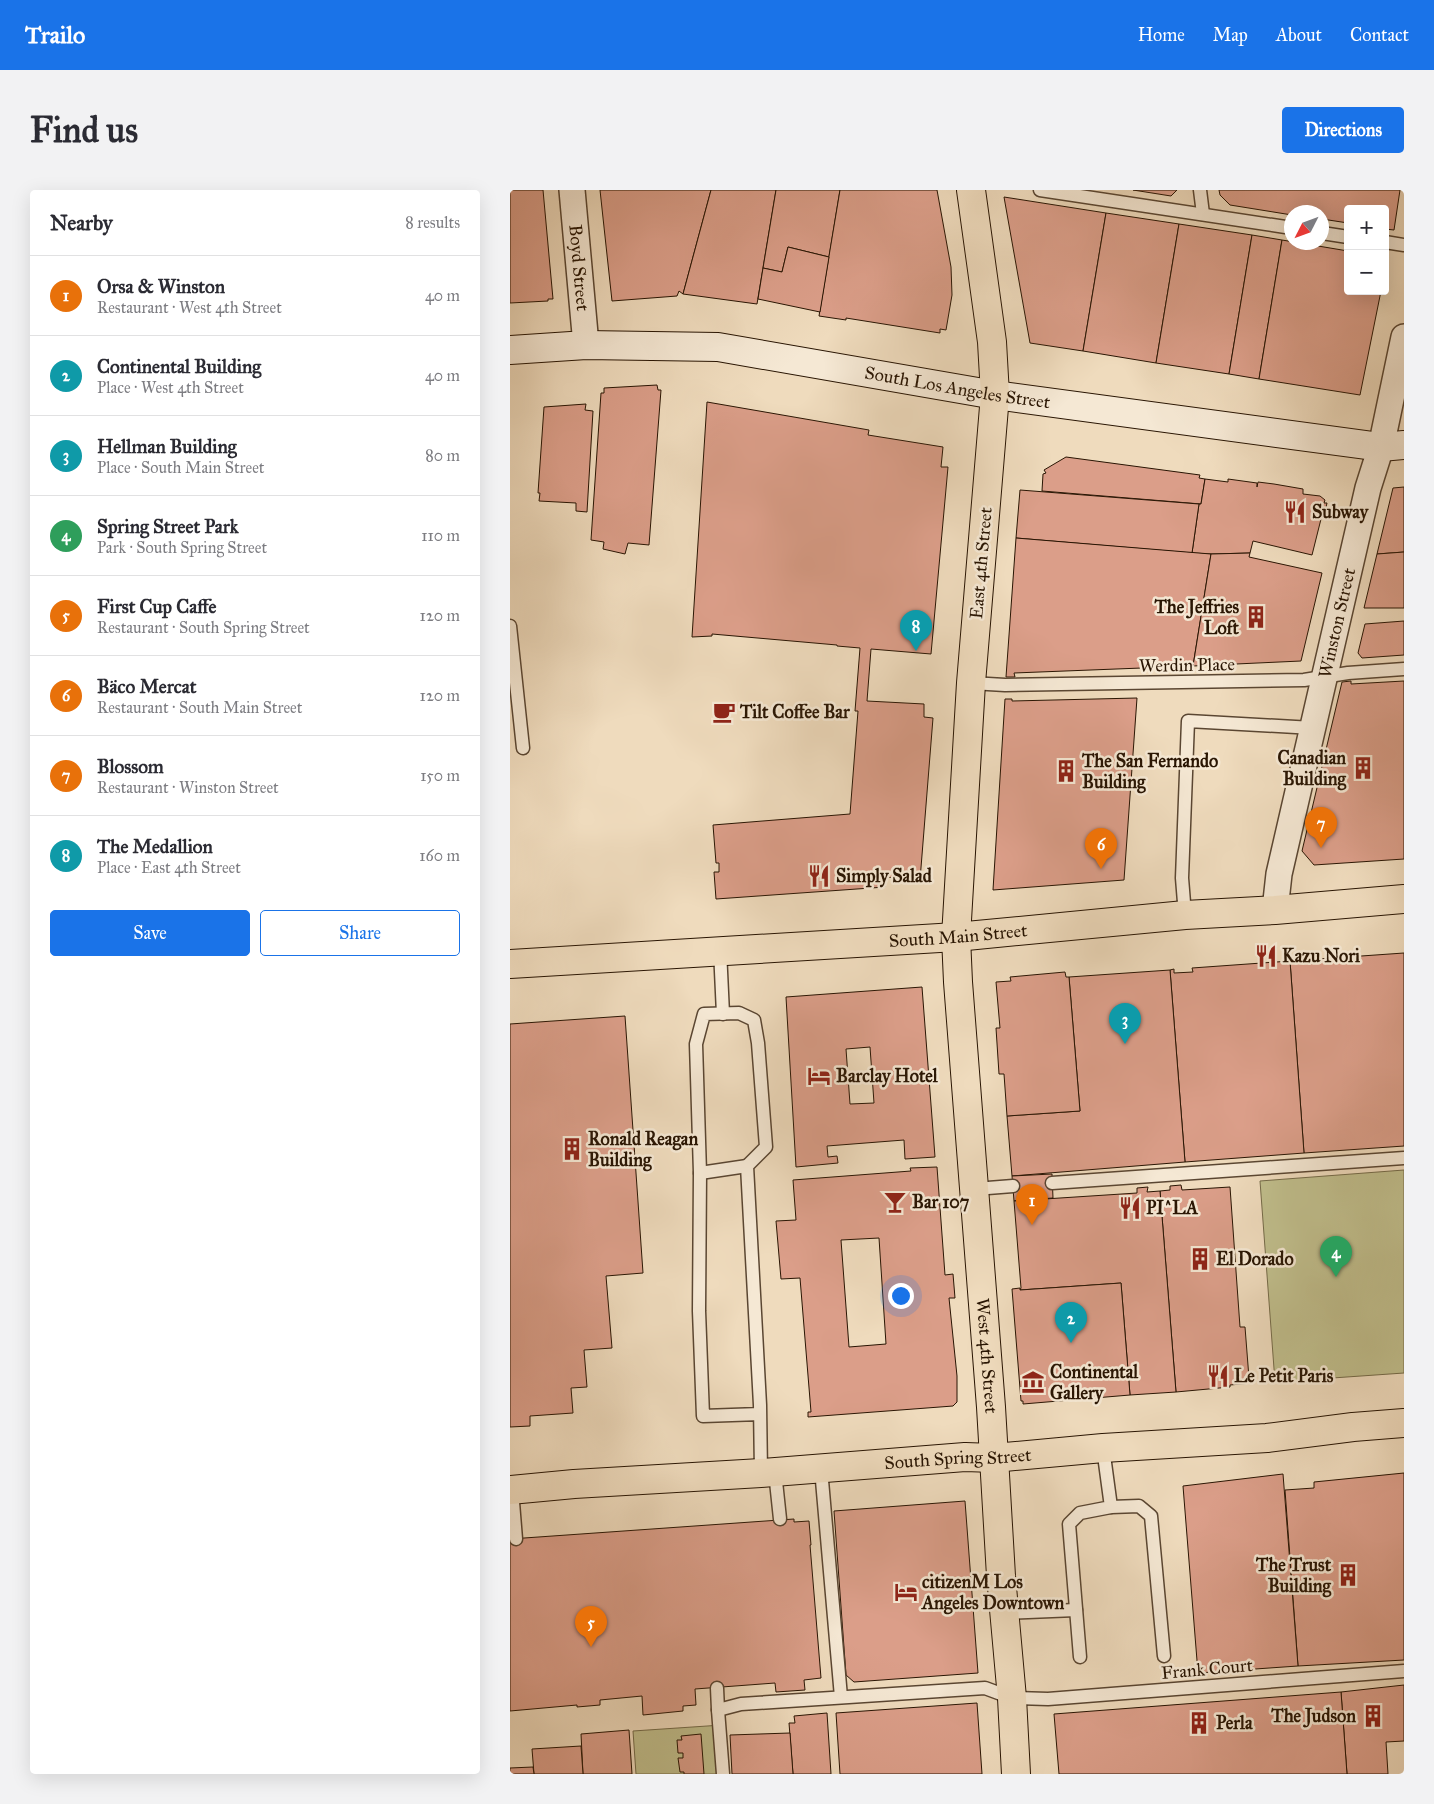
<!DOCTYPE html>
<meta charset="utf-8">
<style>
:root{--surface:#fff;--page:#f2f2f3;--text:#2b2b33;--muted:#7c7c81;--line:#e1e1e2;--accent:#1a73e8}
body{margin:0;font-family:"IM FELL Great Primer",serif;background:var(--page);color:var(--text)}
.controls{position:absolute;right:15px;top:15px;display:grid;overflow:hidden;border-radius:5px;box-shadow:0 5px 20px #0002}
.controls button{width:45px;height:45px;display:grid;place-items:center;padding:0;border:0;border-bottom:1px solid var(--line);background:var(--surface);color:var(--text);font:25px sans-serif}
.compass{position:absolute;left:774px;top:15px;width:45px;height:45px;border-radius:50%;background:var(--surface);box-shadow:0 5px 20px #0002;rotate:228deg}
.you{position:absolute;left:390px;top:1105px;width:18px;height:18px;margin:-12px;border:4px solid #fff;border-radius:50%;background:#1a73e8;box-shadow:0 0 0 8px #1a73e833}
.badge{display:grid;place-items:center;width:32px;height:32px;border-radius:50%;background:var(--accent);color:#fff;font-size:16px;font-weight:700}
.pin{position:absolute;translate:-50% -41px;filter:drop-shadow(0 1px 2px #0008)}
.pin::after{content:'';position:absolute;top:26px;width:18px;height:15px;background:inherit;clip-path:polygon(0 0,100% 0,50% 100%)}
.list{margin:0;padding:0;list-style:none}
h2{display:flex;justify-content:space-between;align-items:center;height:65px;margin:0;padding:0 20px;font-size:21px}
h2 small{font-size:16px;font-weight:400;color:var(--muted)}
.list li{display:grid;grid-template-columns:32px 1fr auto;gap:15px;align-items:center;box-sizing:border-box;height:80px;padding:0 20px;border-top:1px solid var(--line)}
.list b{display:block;font-size:19px;white-space:nowrap}
.list p{margin:0;font-size:16px;white-space:nowrap;color:var(--muted)}
.list em{font-size:16px;font-style:normal;color:var(--muted)}
.actions{display:flex;gap:10px;padding:15px 20px}
.actions a{flex:1;padding:11px 0;border:1px solid var(--accent);border-radius:5px;text-align:center;font-size:18px;color:var(--accent)}
.actions .main{background:var(--accent);color:#fff}
.map{position:relative;flex:none;width:894px;height:1584px;overflow:hidden;border-radius:5px}
header{display:flex;align-items:center;gap:30px;box-sizing:border-box;height:70px;padding:0 25px;background:var(--accent);color:#fff}
header strong{font-size:24px}
nav{display:flex;gap:28px;margin-inline-start:auto;font-size:18px}
.intro{display:flex;align-items:center;justify-content:space-between;box-sizing:border-box;height:120px;padding:0 30px}
h1{margin:0;font-size:35px}
.button{padding:12px 22px;border-radius:5px;background:var(--accent);color:#fff;font-size:18px;font-weight:700}
main{display:flex;gap:30px;padding:0 30px}
aside{flex:1;background:var(--surface);border-radius:5px;box-shadow:0 5px 20px #0002}
.map>svg:first-child{display:block}
</style>
<header>
<strong>Trailo</strong>
<nav><a>Home</a><a>Map</a><a>About</a><a>Contact</a></nav>
</header>
<div class="intro"><h1>Find us</h1><a class="button">Directions</a></div>
<main>
<aside>
<h2>Nearby<small>8 results</small></h2>
<ul class="list">
<li><span class="badge" style="background:#e8710a">1</span><div><b>Orsa &amp; Winston</b><p>Restaurant · West 4th Street</p></div><em>40 m</em></li>
<li><span class="badge" style="background:#0f9aa8">2</span><div><b>Continental Building</b><p>Place · West 4th Street</p></div><em>40 m</em></li>
<li><span class="badge" style="background:#0f9aa8">3</span><div><b>Hellman Building</b><p>Place · South Main Street</p></div><em>80 m</em></li>
<li><span class="badge" style="background:#2e9e5b">4</span><div><b>Spring Street Park</b><p>Park · South Spring Street</p></div><em>110 m</em></li>
<li><span class="badge" style="background:#e8710a">5</span><div><b>First Cup Caffe</b><p>Restaurant · South Spring Street</p></div><em>120 m</em></li>
<li><span class="badge" style="background:#e8710a">6</span><div><b>Bäco Mercat</b><p>Restaurant · South Main Street</p></div><em>120 m</em></li>
<li><span class="badge" style="background:#e8710a">7</span><div><b>Blossom</b><p>Restaurant · Winston Street</p></div><em>150 m</em></li>
<li><span class="badge" style="background:#0f9aa8">8</span><div><b>The Medallion</b><p>Place · East 4th Street</p></div><em>160 m</em></li>
</ul>
<div class="actions"><a class="main">Save</a><a>Share</a></div>
</aside>
<div class="map">
<svg width="894" height="1584" viewBox="0 0 894 1584">
<rect width="100%" height="100%" fill="#efdbbd"/>
<filter id="stains"><feTurbulence type="fractalNoise" baseFrequency=".004" numOctaves="4"/><feColorMatrix values="0 0 0 0 .2 0 0 0 0 .09 0 0 0 0 .02 0 0 0 .5 -.17"/></filter>
<radialGradient id="worn" r=".72"><stop offset=".6" stop-color="#630" stop-opacity="0"/><stop offset="1" stop-color="#630" stop-opacity=".3"/></radialGradient>
<g fill="#c0be8c" stroke="#746a48">
<polygon points="894,980 894,1183 765,1192 750,991"/>
<polygon points="212,1535 216,1584 126,1584 123,1541"/>
</g>
<g fill="#db9e89" stroke="#291503" fill-rule="evenodd">
<polygon points="0,0 33,0 43,109 38,109 38,111 0,113"/>
<polygon points="90,0 201,0 173,104 169,101 167,106 102,111"/>
<polygon points="201,0 266,0 247,114 173,104"/>
<polygon points="266,0 330,0 319,67 278,57 272,82 253,78"/>
<polygon points="330,0 427,0 441,77 442,105 436,140 430,139 430,143 336,128 336,130 309,126"/>
<polygon points="623,0 667,0 661,6"/>
<polygon points="709,0 890,0 884,40 875,39 875,19 838,19 838,33 812,29 812,22 782,22 782,25 720,15 710,5"/>
<polygon points="494,7 596,23 573,161 520,153"/>
<polygon points="596,23 669,34 646,173 573,161"/>
<polygon points="669,34 742,45 719,184 646,173"/>
<polygon points="742,45 772,50 749,189 719,184"/>
<polygon points="772,50 838,61 838,101 871,101 850,205 749,189"/>
<polygon points="278,57 319,67 310,122 248,109 253,78 272,82"/>
<polygon points="147,195 148,200 151,200 139,355 118,353 115,364 93,359 94,352 81,350 91,203 94,203 94,198"/>
<polygon points="197,212 359,240 358,245 433,257 431,277 438,277 421,464 361,459 357,511 414,514 414,527 423,528 410,690 375,687 375,697 206,709 204,682 209,682 209,673 206,673 203,635 340,624 348,521 345,521 350,458 327,456 327,455 202,444 202,446 182,447"/>
<polygon points="76,214 75,220 83,221 77,322 66,321 66,313 29,311 30,303 28,303 34,217"/>
<polygon points="556,267 690,285 689,288 695,289 691,314 532,301 533,284 536,283 534,280"/>
<polygon points="695,289 718,292 718,289 747,293 747,297 748,292 764,294 793,299 793,304 810,306 815,310 814,313 817,313 814,326 812,325 802,365 743,351 740,363 701,364 682,363 689,314 691,314"/>
<polygon points="894,297 894,362 867,364 883,298"/>
<polygon points="510,300 689,314 682,363 506,348"/>
<polygon points="506,348 701,364 683,476 504,483 505,487 496,487"/>
<polygon points="894,362 894,418 854,418 867,364"/>
<polygon points="740,363 739,367 812,383 791,471 683,476 701,364"/>
<polygon points="894,431 894,465 852,468 848,463 855,434"/>
<polygon points="841,491 841,494 894,491 894,669 804,675 792,661 832,492"/>
<polygon points="627,508 614,690 483,700 495,509 502,509 502,511"/>
<polygon points="894,763 894,956 794,963 780,771"/>
<polygon points="780,771 794,963 675,972 660,780 664,779 664,783 683,782 682,778"/>
<polygon points="660,780 675,972 502,986 497,926 570,921 559,787"/>
<polygon points="555,782 556,787 559,787 570,921 497,926 494,884 489,884 486,838 490,838 486,792 501,791 500,787"/>
<path d="M412 797 425 967 395 969 394 950 317 956 318 967 327 966 328 973 286 977 276 807ZM360 857 364 913 340 914 336 859Z"/>
<polygon points="115,826 133,1083 96,1086 102,1158 74,1160 77,1197 61,1198 63,1223 20,1226 20,1236 0,1237 0,834"/>
<path d="M427 977 435 1085 443 1084 445 1108H439L447 1186V1212L443 1216 298 1227V1222H301L290 1088 271 1089 266 1031 286 1030 283 990 401 981 400 978ZM369 1048 376 1154 339 1157 331 1050Z"/>
<polygon points="542,984 543,1008 504,1011 502,986"/>
<polygon points="671,995 672,1000 720,997 730,1137 735,1137 739,1188 741,1187 742,1193 720,1195 720,1197 666,1202 650,1001 660,1000 660,996"/>
<polygon points="638,997 637,1002 650,1001 666,1202 620,1205 611,1093 510,1100 511,1098 504,1011 627,1003 627,998"/>
<polygon points="611,1093 620,1205 513,1214 513,1211 511,1211 502,1099 510,1098 510,1100"/>
<polygon points="894,1283 894,1470 788,1476 775,1300 804,1298 804,1292"/>
<polygon points="773,1284 788,1476 688,1483 673,1296"/>
<polygon points="455,1311 468,1483 344,1492 336,1485 324,1321"/>
<polygon points="284,1329 284,1332 299,1331 301,1355 300,1355 311,1488 294,1490 295,1500 266,1502 265,1493 185,1499 186,1515 173,1516 173,1521 133,1525 132,1506 90,1510 90,1515 67,1517 67,1515 0,1521 0,1349"/>
<polygon points="894,1495 894,1551 876,1552 878,1584 837,1584 831,1502"/>
<polygon points="831,1502 837,1584 549,1584 544,1524"/>
<polygon points="467,1513 472,1584 330,1584 326,1523"/>
<polygon points="317,1523 321,1584 283,1584 279,1533 285,1533 284,1526"/>
<polygon points="119,1540 122,1584 73,1584 71,1544"/>
<polygon points="280,1543 283,1584 222,1584 220,1545"/>
<polygon points="191,1544 194,1584 174,1584 174,1582 170,1582 168,1568 173,1568 173,1563 168,1563 167,1550 172,1550 171,1546"/>
<polygon points="71,1556 73,1584 24,1584 22,1559"/>
<polygon points="23,1577 24,1584 0,1584 0,1578"/>
</g>
<g fill="none" stroke-linecap="round" stroke-linejoin="round">
<defs>
<g id="service">
<polyline points="530,0 782,38"/>
<polyline points="690,0 693,24"/>
<polyline points="812,43 838,47"/>
<polyline points="875,52 894,55"/>
<polyline points="0,436 13,558"/>
<polyline points="461,493 495,495 794,490 838,483 894,479"/>
<polyline points="675,725 672,688 678,531 803,538"/>
<polyline points="210,760 213,824"/>
<polyline points="190,983 237,976"/>
<polyline points="542,993 894,968"/>
<polyline points="465,999 503,996"/>
<polyline points="250,1224 193,1226 189,1121 190,983 186,854 194,824 229,823 244,830 248,853 256,957 237,976 250,1215 251,1283"/>
<polyline points="311,1279 331,1507"/>
<polyline points="265,1282 270,1329"/>
<polyline points="2,1300 6,1349"/>
<polyline points="601,1317 629,1316 641,1326 654,1466"/>
<polyline points="494,1423 566,1420"/>
<polyline points="570,1467 559,1334 570,1323 601,1317 593,1258"/>
<polyline points="207,1498 208,1520"/>
<polyline points="213,1584 208,1520 231,1514 475,1498 502,1508 538,1509 894,1481"/>
</g>
<g id="minor">
<path id="s1" d="M62 0 76 155"/>
<path id="s2" d="M765 720 769 684 858 298 871 257 894 147"/>
</g>
<g id="secondary">
<path id="s3" d="M0 160 76 155 208 157 485 205 871 257 894 255"/>
</g>
<g id="primary">
<path id="s4" d="M461 0 482 152 485 205 461 493 446 747 448 792 481 1217 491 1386 502 1508 506 1584"/>
<path id="s5" d="M0 774 446 747 675 725 765 720 894 709"/>
<path id="s6" d="M0 1300 64 1294 251 1283 455 1267 484 1268 593 1258 757 1248 843 1237 894 1233"/>
</g>
</defs>
<use href="#service" stroke="#5a4632" stroke-width="15"/>
<use href="#minor" stroke="#5a4632" stroke-width="28"/>
<use href="#secondary" stroke="#291503" stroke-width="30"/>
<use href="#primary" stroke="#291503" stroke-width="30"/>
<use href="#service" stroke="#f5e8d4" stroke-width="12"/>
<use href="#minor" stroke="#f5e8d4" stroke-width="25"/>
<use href="#secondary" stroke="#f5e8d4" stroke-width="28"/>
<use href="#primary" stroke="#efdbbd" stroke-width="28"/>
</g>
<defs>
<symbol id="restaurant-bare" viewBox="-9 -9 18 18"><path d="M-5-6h1v4h1v-4h1v4h1v-4h1v5L-1.5 .5V6h-2V.5L-5-1ZM5-6V6H3V1.5H1.5Q1.5-4 5-6Z" fill="#8f2418" stroke="#f5e8d4" stroke-width="2.5" paint-order="stroke"/></symbol>
<symbol id="building-bare" viewBox="-9 -9 18 18"><path d="M-4-6H4V6H1V3H-1V6H-4ZM-2.5-4.3h1.7v1.8h-1.7ZM.8-4.3h1.7v1.8H.8ZM-2.5-1h1.7V.8h-1.7ZM.8-1h1.7V.8H.8Z" fill="#8f2418" stroke="#f5e8d4" stroke-width="2.5" paint-order="stroke"/></symbol>
<symbol id="cafe-bare" viewBox="-9 -9 18 18"><path d="M-5.5-4.5H6V0H3Q3 3.5 0 3.5H-2.5Q-5.5 3.5-5.5 0ZM3-3.2v2h1.7v-2ZM-6 4.5H4V6H-6Z" fill="#8f2418" stroke="#f5e8d4" stroke-width="2.5" paint-order="stroke"/></symbol>
<symbol id="hotel-bare" viewBox="-9 -9 18 18"><path d="M-6-4.5h1.5V1H6V5H4.5V3h-9V5H-6ZM-4 0a1.8 1.8 0 1 1 3.6 0ZM.5 0V-2.5h3Q6-2.5 6 0Z" fill="#8f2418" stroke="#f5e8d4" stroke-width="2.5" paint-order="stroke"/></symbol>
<symbol id="bar-bare" viewBox="-9 -9 18 18"><path d="M-6-5H6L.8 .8V4.5H3.5V6h-7V4.5H-.8V.8Z" fill="#8f2418" stroke="#f5e8d4" stroke-width="2.5" paint-order="stroke"/></symbol>
<symbol id="museum-bare" viewBox="-9 -9 18 18"><path d="M0-6L6-3V-2H-6V-3ZM-5-1h2V3h-2ZM-1-1h2V3h-2ZM3-1h2V3H3ZM-6 4H6V6H-6Z" fill="#8f2418" stroke="#f5e8d4" stroke-width="2.5" paint-order="stroke"/></symbol>
</defs>
<g fill-rule="evenodd">
<use href="#restaurant-bare" x="769" y="306" width="32" height="32"/>
<use href="#building-bare" x="730" y="411" width="32" height="32"/>
<use href="#cafe-bare" x="198" y="506" width="32" height="32"/>
<use href="#building-bare" x="837" y="562" width="32" height="32"/>
<use href="#building-bare" x="540" y="565" width="32" height="32"/>
<use href="#restaurant-bare" x="293" y="670" width="32" height="32"/>
<use href="#restaurant-bare" x="740" y="750" width="32" height="32"/>
<use href="#hotel-bare" x="293" y="870" width="32" height="32"/>
<use href="#building-bare" x="46" y="943" width="32" height="32"/>
<use href="#bar-bare" x="369" y="996" width="32" height="32"/>
<use href="#restaurant-bare" x="604" y="1002" width="32" height="32"/>
<use href="#building-bare" x="674" y="1053" width="32" height="32"/>
<use href="#restaurant-bare" x="692" y="1170" width="32" height="32"/>
<use href="#museum-bare" x="507" y="1176" width="32" height="32"/>
<use href="#building-bare" x="822" y="1369" width="32" height="32"/>
<use href="#hotel-bare" x="380" y="1386" width="32" height="32"/>
<use href="#building-bare" x="847" y="1510" width="32" height="32"/>
<use href="#building-bare" x="673" y="1517" width="32" height="32"/>
</g>
<g text-anchor="middle" dominant-baseline="central" stroke-width="5" stroke-linejoin="round" paint-order="stroke">
<g font-size="18" fill="#291503" stroke="#f5e8d4">
<text stroke="none"><textPath href="#s1" startOffset="78">Boyd Street</textPath></text>
<text stroke="none"><textPath href="#s3" startOffset="451">South Los Angeles Street</textPath></text>
<text transform="translate(471 373) rotate(-85)">East 4th Street</text>
<text stroke="none"><textPath href="#s2" startOffset="294">Winston Street</textPath></text>
<text transform="translate(677 475) rotate(-1)">Werdin Place</text>
<text stroke="none"><textPath href="#s5" startOffset="449">South Main Street</textPath></text>
<text stroke="none"><textPath href="#s4" startOffset="1170">West 4th Street</textPath></text>
<text stroke="none"><textPath href="#s6" startOffset="449">South Spring Street</textPath></text>
<text transform="translate(697 1479) rotate(-5)">Frank Court</text>
</g>
<g font-size="18" font-weight="bold" fill="#291503" stroke="#f5e8d4" text-anchor="start">
<text x="802" y="322">Subway</text>
<text x="729" y="417" text-anchor="end">The Jeffries<tspan x="729" dy="21">Loft</tspan></text>
<text x="230" y="522">Tilt Coffee Bar</text>
<text x="836" y="568" text-anchor="end">Canadian<tspan x="836" dy="21">Building</tspan></text>
<text x="572" y="571">The San Fernando<tspan x="572" dy="21">Building</tspan></text>
<text x="326" y="686">Simply Salad</text>
<text x="772" y="766">Kazu Nori</text>
<text x="326" y="886">Barclay Hotel</text>
<text x="78" y="949">Ronald Reagan<tspan x="78" dy="21">Building</tspan></text>
<text x="402" y="1012">Bar 107</text>
<text x="636" y="1018">PI^LA</text>
<text x="706" y="1069">El Dorado</text>
<text x="540" y="1182">Continental<tspan x="540" dy="21">Gallery</tspan></text>
<text x="724" y="1186">Le Petit Paris</text>
<text x="821" y="1375" text-anchor="end">The Trust<tspan x="821" dy="21">Building</tspan></text>
<text x="412" y="1392">citizenM Los<tspan x="412" dy="21">Angeles Downtown</tspan></text>
<text x="846" y="1526" text-anchor="end">The Judson</text>
<text x="706" y="1533">Perla</text>
</g>
</g>
<rect width="100%" height="100%" filter="url(#stains)"/>
<rect width="100%" height="100%" fill="url(#worn)"/>
</svg>
<div class="controls">
<button>+</button>
<button>−</button>
</div>
<svg class="compass" viewBox="-18 -18 36 36"><path d="M0-13l5 13h-10z" fill="#e53935"/><path d="M0 13l5-13h-10z" fill="#7c7c81"/></svg>
<div class="you"></div>
<div class="pin badge" style="left:522px;top:1035px;background:#e8710a">1</div>
<div class="pin badge" style="left:561px;top:1153px;background:#0f9aa8">2</div>
<div class="pin badge" style="left:615px;top:854px;background:#0f9aa8">3</div>
<div class="pin badge" style="left:826px;top:1087px;background:#2e9e5b">4</div>
<div class="pin badge" style="left:81px;top:1457px;background:#e8710a">5</div>
<div class="pin badge" style="left:591px;top:679px;background:#e8710a">6</div>
<div class="pin badge" style="left:811px;top:658px;background:#e8710a">7</div>
<div class="pin badge" style="left:406px;top:461px;background:#0f9aa8">8</div>
</div>
</main>
